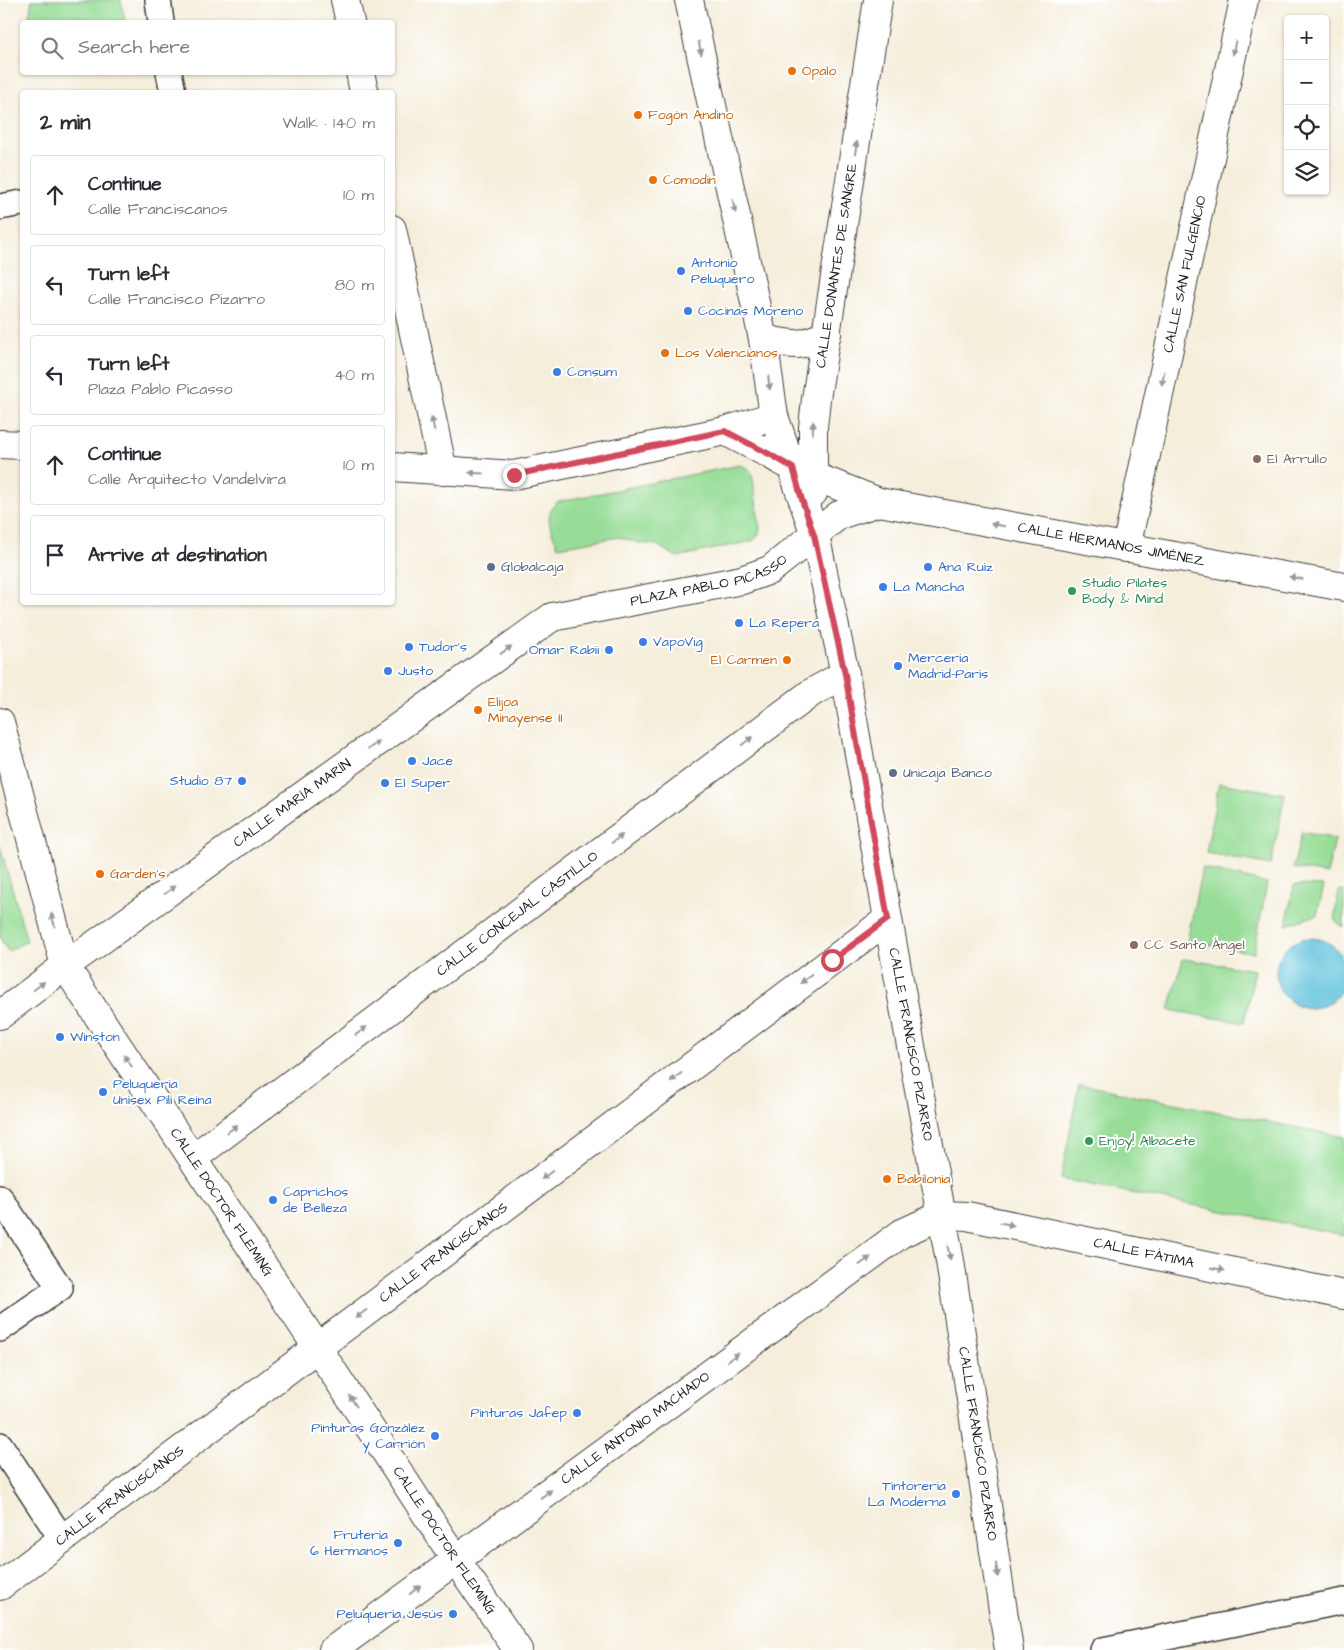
<!DOCTYPE html>
<meta charset="utf-8">
<style>
:root{--surface:#fff;--page:#f7f7f7;--text:#2b2b33;--muted:#7c7c81;--line:#e1e1e2}
body{margin:0;font-family:"Architects Daughter",sans-serif;background:var(--page);color:var(--text)}
.controls{position:absolute;right:15px;top:15px;display:grid;overflow:hidden;border-radius:5px;box-shadow:0 1px 4px #0004}
.controls button{width:45px;height:45px;display:grid;place-items:center;padding:0;border:0;border-bottom:1px solid var(--line);background:var(--surface);color:var(--text);font:25px sans-serif}
.stop{position:absolute;width:15px;height:15px;margin:-11px;border:4px solid #d1495b;border-radius:50%;background:#fff}
.stop.end{background:#d1495b;border-color:#fff;box-shadow:0 1px 5px #0008}
.list{margin:0;padding:0;list-style:none}
h2{display:flex;justify-content:space-between;align-items:center;height:65px;margin:0;padding:0 20px;font-size:21px}
h2 small{font-size:16px;font-weight:400;color:var(--muted)}
.list li{display:grid;grid-template-columns:32px 1fr auto;gap:15px;align-items:center;box-sizing:border-box;height:80px;margin:0 10px 10px;padding:0 10px;border:1px solid var(--line);border-radius:5px}
.list b{display:block;font-size:19px;white-space:nowrap}
.list p{margin:0;font-size:16px;white-space:nowrap;color:var(--muted)}
.list em{font-size:16px;font-style:normal;color:var(--muted)}
.icon{flex:none;width:28px;height:28px;fill:none;stroke:currentColor;stroke-width:2;stroke-linecap:round;stroke-linejoin:round}
.map{position:relative;flex:none;width:1344px;height:1650px;overflow:hidden}
.search{position:absolute;background:var(--surface);box-shadow:0 1px 4px #0004;left:20px;top:20px;width:375px;height:55px;display:flex;align-items:center;gap:12px;box-sizing:border-box;padding:0 18px;border-radius:5px;color:var(--muted);font-size:19px}
.panel{position:absolute;background:var(--surface);box-shadow:0 1px 4px #0004;left:20px;top:90px;width:375px;height:515px;border-radius:5px}
.map>svg:first-child{display:block}
</style>
<div class="map">
<svg width="1344" height="1650" viewBox="0 0 1344 1650">
<rect width="100%" height="100%" fill="#fff"/>
<filter id="ink" filterUnits="userSpaceOnUse"><feTurbulence type="fractalNoise" baseFrequency=".02" numOctaves="2"/><feDisplacementMap in="SourceGraphic" scale="10" xChannelSelector="R" yChannelSelector="G"/><feConvolveMatrix kernelMatrix="1 2 1 2 8 2 1 2 1" color-interpolation-filters="sRGB"/></filter>
<filter id="wash" filterUnits="userSpaceOnUse"><feTurbulence type="fractalNoise" baseFrequency=".0096" numOctaves="4" result="noise"/><feDisplacementMap in="SourceGraphic" scale="20" xChannelSelector="R" yChannelSelector="G"/><feGaussianBlur stdDeviation="1.12" result="paint"/><feColorMatrix in="noise" values="0 0 0 0 0 0 0 0 0 0 0 0 0 0 0 0 0 1.4 0 .05"/><feComposite in="paint" operator="in"/></filter>
<g filter="url(#wash)">
<rect width="100%" height="100%" fill="#f5eedb"/>
<g fill="#97dd97" stroke="#5a7c5a">
<polygon points="32,0 121,0 125,22 28,22"/>
<path d="M740 465 747 468 752 473 760 529 758 536 752 541 677 557 657 545 638 543 619 537 558 547C552 531 542 516 557 502Z"/>
<polygon points="1219,783 1285,794 1271,865 1206,853"/>
<polygon points="1302,832 1335,839 1327,874 1293,868"/>
<polygon points="0,846 27,941 8,951 0,938"/>
<polygon points="1202,868 1267,883 1254,953 1187,941"/>
<polygon points="1294,885 1324,886 1317,915 1286,925"/>
<polygon points="1339,891 1344,891 1344,928 1334,919"/>
<polygon points="1183,959 1255,970 1244,1023 1169,1010"/>
<polygon points="1079,1084 1344,1137 1344,1235 1061,1179"/>
</g>
<circle fill="#5cc1da" stroke="#3c6e7b" cx="1311" cy="973" r="35"/>
</g>
<g filter="url(#ink)">
<g fill="none" stroke-linecap="round" stroke-linejoin="round">
<defs>
<g id="pedestrian">
<polyline points="158,0 161,22"/>
<polyline points="169,72 173,92"/>
<polyline points="0,207 22,203"/>
<polyline points="0,1198 60,1288 0,1329"/>
<polyline points="0,1445 62,1539"/>
<polyline points="1103,1650 1344,1601"/>
</g>
<g id="minor">
<polyline points="345,0 350,22"/>
<path id="s1" d="M689 0 763 339 774 416 815 535 845 674 888 919 950 1261 1009 1650"/>
<polyline points="360,72 364,92"/>
<polyline points="392,229 443,471"/>
<path d="M763 339C794 345 798 348 827 334"/>
<path id="s2" d="M725 431 771 455 793 468 879 502 1344 587"/>
<polyline points="0,444 22,445"/>
<polyline points="392,467 514,475 725,431 774,416"/>
<path id="s3" d="M813 493V427L816 399 878 0"/>
<path id="s4" d="M1126 548 1244 0"/>
<path id="s5" d="M0 722 65 966 317 1347 456 1560 518 1650"/>
<path id="s6" d="M0 1015 65 966 552 617 742 580 770 570 839 515 879 502"/>
<path id="s7" d="M193 1158 811 693 845 674"/>
<path id="s8" d="M0 1586 888 919"/>
<path id="s9" d="M333 1650 902 1233 942 1215 967 1216 1344 1295"/>
</g>
</defs>
<use href="#pedestrian" stroke="#3d3c39" stroke-width="28"/>
<use href="#minor" stroke="#3d3c39" stroke-width="30"/>
<use href="#pedestrian" stroke="#fff" stroke-width="25"/>
<use href="#minor" stroke="#fff" stroke-width="28"/>
</g>
<defs><path id="oneway-solid" d="M-6-.8H1V-3.2L6.5 0L1 3.2V.8H-6Z" transform="scale(1.25)"/></defs>
<g fill="#999">
<use href="#oneway-solid" transform="translate(700 48) rotate(78)"/>
<use href="#oneway-solid" transform="translate(1234 48) rotate(102)"/>
<use href="#oneway-solid" transform="translate(856 148) rotate(-81)"/>
<use href="#oneway-solid" transform="translate(734 206) rotate(78)"/>
<use href="#oneway-solid" transform="translate(1163 378) rotate(102)"/>
<use href="#oneway-solid" transform="translate(769 383) rotate(83)"/>
<use href="#oneway-solid" transform="translate(433 424) rotate(-102)"/>
<use href="#oneway-solid" transform="translate(813 428) rotate(-87)"/>
<use href="#oneway-solid" transform="translate(476 473) rotate(-177)"/>
<use href="#oneway-solid" transform="translate(998 525) rotate(-169)"/>
<use href="#oneway-solid" transform="translate(1296 578) rotate(-170)"/>
<use href="#oneway-solid" transform="translate(506 650) rotate(-36)"/>
<use href="#oneway-solid" transform="translate(747 741) rotate(-37)"/>
<use href="#oneway-solid" transform="translate(374 745) rotate(-36)"/>
<use href="#oneway-solid" transform="translate(617 839) rotate(-37)"/>
<use href="#oneway-solid" transform="translate(170 890) rotate(-36)"/>
<use href="#oneway-solid" transform="translate(53 920) rotate(-105)"/>
<use href="#oneway-solid" transform="translate(806 979) rotate(143)"/>
<use href="#oneway-solid" transform="translate(39 986) rotate(-37)"/>
<use href="#oneway-solid" transform="translate(361 1031) rotate(-37)"/>
<use href="#oneway-solid" transform="translate(128 1061) rotate(-124)"/>
<use href="#oneway-solid" transform="translate(676 1077) rotate(143)"/>
<use href="#oneway-solid" transform="translate(232 1129) rotate(-37)"/>
<use href="#oneway-solid" transform="translate(547 1175) rotate(143)"/>
<use href="#oneway-solid" transform="translate(1007 1224) rotate(12)"/>
<use href="#oneway-solid" transform="translate(949 1253) rotate(80)"/>
<use href="#oneway-solid" transform="translate(865 1261) rotate(-36)"/>
<use href="#oneway-solid" transform="translate(1218 1269) rotate(12)"/>
<use href="#oneway-solid" transform="translate(361 1314) rotate(143)"/>
<use href="#oneway-solid" transform="translate(733 1357) rotate(-36)"/>
<use href="#oneway-solid" transform="translate(353 1401) rotate(-123)"/>
<use href="#oneway-solid" transform="translate(546 1494) rotate(-36)"/>
<use href="#oneway-solid" transform="translate(997 1570) rotate(81)"/>
<use href="#oneway-solid" transform="translate(415 1590) rotate(-37)"/>
</g>
</g>
<g fill="none" stroke-linecap="round" stroke-linejoin="round" filter="url(#ink)">
<polyline stroke="#d1495b" stroke-width="6" points="514,475 725,431 771,455 793,468 802,500 814,535 845,674 888,919 832,960"/>
</g>
<g fill="#e8710a" stroke="#fff" stroke-width="2">
<circle cx="792" cy="71" r="5"/>
<circle cx="638" cy="115" r="5"/>
<circle cx="653" cy="180" r="5"/>
<circle cx="665" cy="353" r="5"/>
<circle cx="787" cy="660" r="5"/>
<circle cx="478" cy="710" r="5"/>
<circle cx="100" cy="874" r="5"/>
<circle cx="887" cy="1179" r="5"/>
</g>
<g fill="#3f7fe0" stroke="#fff" stroke-width="2">
<circle cx="681" cy="271" r="5"/>
<circle cx="688" cy="311" r="5"/>
<circle cx="557" cy="372" r="5"/>
<circle cx="928" cy="567" r="5"/>
<circle cx="883" cy="587" r="5"/>
<circle cx="739" cy="623" r="5"/>
<circle cx="643" cy="642" r="5"/>
<circle cx="409" cy="647" r="5"/>
<circle cx="609" cy="650" r="5"/>
<circle cx="898" cy="666" r="5"/>
<circle cx="388" cy="671" r="5"/>
<circle cx="412" cy="761" r="5"/>
<circle cx="242" cy="781" r="5"/>
<circle cx="385" cy="783" r="5"/>
<circle cx="60" cy="1037" r="5"/>
<circle cx="103" cy="1092" r="5"/>
<circle cx="273" cy="1200" r="5"/>
<circle cx="577" cy="1413" r="5"/>
<circle cx="435" cy="1436" r="5"/>
<circle cx="956" cy="1494" r="5"/>
<circle cx="398" cy="1543" r="5"/>
<circle cx="453" cy="1614" r="5"/>
</g>
<g fill="#8d6e63" stroke="#fff" stroke-width="2">
<circle cx="1257" cy="459" r="5"/>
<circle cx="1134" cy="945" r="5"/>
</g>
<g fill="#5c6f8a" stroke="#fff" stroke-width="2">
<circle cx="491" cy="567" r="5"/>
<circle cx="893" cy="773" r="5"/>
</g>
<g fill="#2e9e5b" stroke="#fff" stroke-width="2">
<circle cx="1072" cy="591" r="5"/>
<circle cx="1089" cy="1141" r="5"/>
</g>
<g text-anchor="middle" dominant-baseline="central" stroke-width="4" stroke-linejoin="round" paint-order="stroke">
<g font-size="14" fill="#c56008" stroke="#fff" text-anchor="start">
<text x="802" y="71">Ópalo</text>
<text x="648" y="115">Fogón Andino</text>
<text x="663" y="180">Comodín</text>
<text x="675" y="353">Los Valencianos</text>
<text x="777" y="660" text-anchor="end">El Carmen</text>
<text x="488" y="702">Elijoa<tspan x="488" dy="16">Minayense II</tspan></text>
<text x="110" y="874">Garden's</text>
<text x="897" y="1179">Babilonia</text>
</g>
<g font-size="14" fill="#366cbe" stroke="#fff" text-anchor="start">
<text x="691" y="263">Antonio<tspan x="691" dy="16">Peluquero</tspan></text>
<text x="698" y="311">Cocinas Moreno</text>
<text x="567" y="372">Consum</text>
<text x="938" y="567">Ana Ruiz</text>
<text x="893" y="587">La Mancha</text>
<text x="749" y="623">La Repera</text>
<text x="653" y="642">VapoVig</text>
<text x="419" y="647">Tudor's</text>
<text x="599" y="650" text-anchor="end">Omar Rabii</text>
<text x="908" y="658">Mercería<tspan x="908" dy="16">Madrid-París</tspan></text>
<text x="398" y="671">Justo</text>
<text x="422" y="761">Jace</text>
<text x="232" y="781" text-anchor="end">Studio 87</text>
<text x="395" y="783">El Super</text>
<text x="70" y="1037">Winston</text>
<text x="113" y="1084">Peluquería<tspan x="113" dy="16">Unisex Pili Reina</tspan></text>
<text x="283" y="1192">Caprichos<tspan x="283" dy="16">de Belleza</tspan></text>
<text x="567" y="1413" text-anchor="end">Pinturas Jafep</text>
<text x="425" y="1428" text-anchor="end">Pinturas González<tspan x="425" dy="16">y Carrión</tspan></text>
<text x="946" y="1486" text-anchor="end">Tintorería<tspan x="946" dy="16">La Moderna</tspan></text>
<text x="388" y="1535" text-anchor="end">Frutería<tspan x="388" dy="16">6 Hermanos</tspan></text>
<text x="443" y="1614" text-anchor="end">Peluquería Jesús</text>
</g>
<g font-size="14" fill="#1c1c1c" stroke="#fff">
<text stroke="none"><textPath href="#s3" startOffset="229">CALLE DONANTES DE SANGRE</textPath></text>
<text stroke="none"><textPath href="#s4" startOffset="280">CALLE SAN FULGENCIO</textPath></text>
<text stroke="none"><textPath href="#s2" startOffset="406">CALLE HERMANOS JIMÉNEZ</textPath></text>
<text stroke="none"><textPath href="#s6" startOffset="842">PLAZA PABLO PICASSO</textPath></text>
<text stroke="none"><textPath href="#s6" startOffset="361">CALLE MARÍA MARÍN</textPath></text>
<text stroke="none"><textPath href="#s7" startOffset="406">CALLE CONCEJAL CASTILLO</textPath></text>
<text stroke="none"><textPath href="#s1" startOffset="1069">CALLE FRANCISCO PIZARRO</textPath></text>
<text stroke="none"><textPath href="#s5" startOffset="536">CALLE DOCTOR FLEMING</textPath></text>
<text stroke="none"><textPath href="#s8" startOffset="555">CALLE FRANCISCANOS</textPath></text>
<text stroke="none"><textPath href="#s9" startOffset="955">CALLE FÁTIMA</textPath></text>
<text stroke="none"><textPath href="#s9" startOffset="375">CALLE ANTONIO MACHADO</textPath></text>
<text stroke="none"><textPath href="#s1" startOffset="1474">CALLE FRANCISCO PIZARRO</textPath></text>
<text stroke="none"><textPath href="#s8" startOffset="150">CALLE FRANCISCANOS</textPath></text>
<text stroke="none"><textPath href="#s5" startOffset="941">CALLE DOCTOR FLEMING</textPath></text>
</g>
<g font-size="14" fill="#785e54" stroke="#fff" text-anchor="start">
<text x="1267" y="459">El Arrullo</text>
<text x="1144" y="945">CC Santo Ángel</text>
</g>
<g font-size="14" fill="#4e5e75" stroke="#fff" text-anchor="start">
<text x="501" y="567">Globalcaja</text>
<text x="903" y="773">Unicaja Banco</text>
</g>
<g font-size="14" fill="#27864d" stroke="#fff" text-anchor="start">
<text x="1082" y="583">Studio Pilates<tspan x="1082" dy="16">Body &amp; Mind</tspan></text>
<text x="1099" y="1141">Enjoy! Albacete</text>
</g>
</g>
</svg>
<div class="controls">
<button>+</button>
<button>−</button>
<button><svg class="icon" aria-label="locate" viewBox="0 0 24 24"><circle cx="12" cy="12" r="6"/><path d="M12 2v4M12 18v4M2 12h4M18 12h4"/></svg></button>
<button><svg class="icon" aria-label="layers" viewBox="0 0 24 24"><path d="M12 4l9 5-9 5-9-5zM3 14l9 5 9-5"/></svg></button>
</div>
<div class="stop" style="left:832px;top:960px"></div>
<div class="stop end" style="left:514px;top:475px"></div>
<div class="search"><svg class="icon" aria-label="search" viewBox="0 0 24 24"><circle cx="10" cy="10" r="6"/><path d="M15 15l6 6"/></svg>Search here</div>
<section class="panel">
<h2>2 min<small>Walk · 140 m</small></h2>
<ul class="list">
<li><svg class="icon" aria-label="ahead" viewBox="0 0 24 24"><path d="M12 20V5M6 11l6-6 6 6"/></svg><div><b>Continue</b><p>Calle Franciscanos</p></div><em>10 m</em></li>
<li><svg class="icon" aria-label="left" viewBox="0 0 24 24"><path d="M17 20v-9H6M10 6l-5 5 5 5"/></svg><div><b>Turn left</b><p>Calle Francisco Pizarro</p></div><em>80 m</em></li>
<li><svg class="icon" aria-label="left" viewBox="0 0 24 24"><path d="M17 20v-9H6M10 6l-5 5 5 5"/></svg><div><b>Turn left</b><p>Plaza Pablo Picasso</p></div><em>40 m</em></li>
<li><svg class="icon" aria-label="ahead" viewBox="0 0 24 24"><path d="M12 20V5M6 11l6-6 6 6"/></svg><div><b>Continue</b><p>Calle Arquitecto Vandelvira</p></div><em>10 m</em></li>
<li><svg class="icon" aria-label="arrive" viewBox="0 0 24 24"><path d="M6 21V4h12l-3 4 3 4H6"/></svg><div><b>Arrive at destination</b></div></li>
</ul>
</section>
</div>
